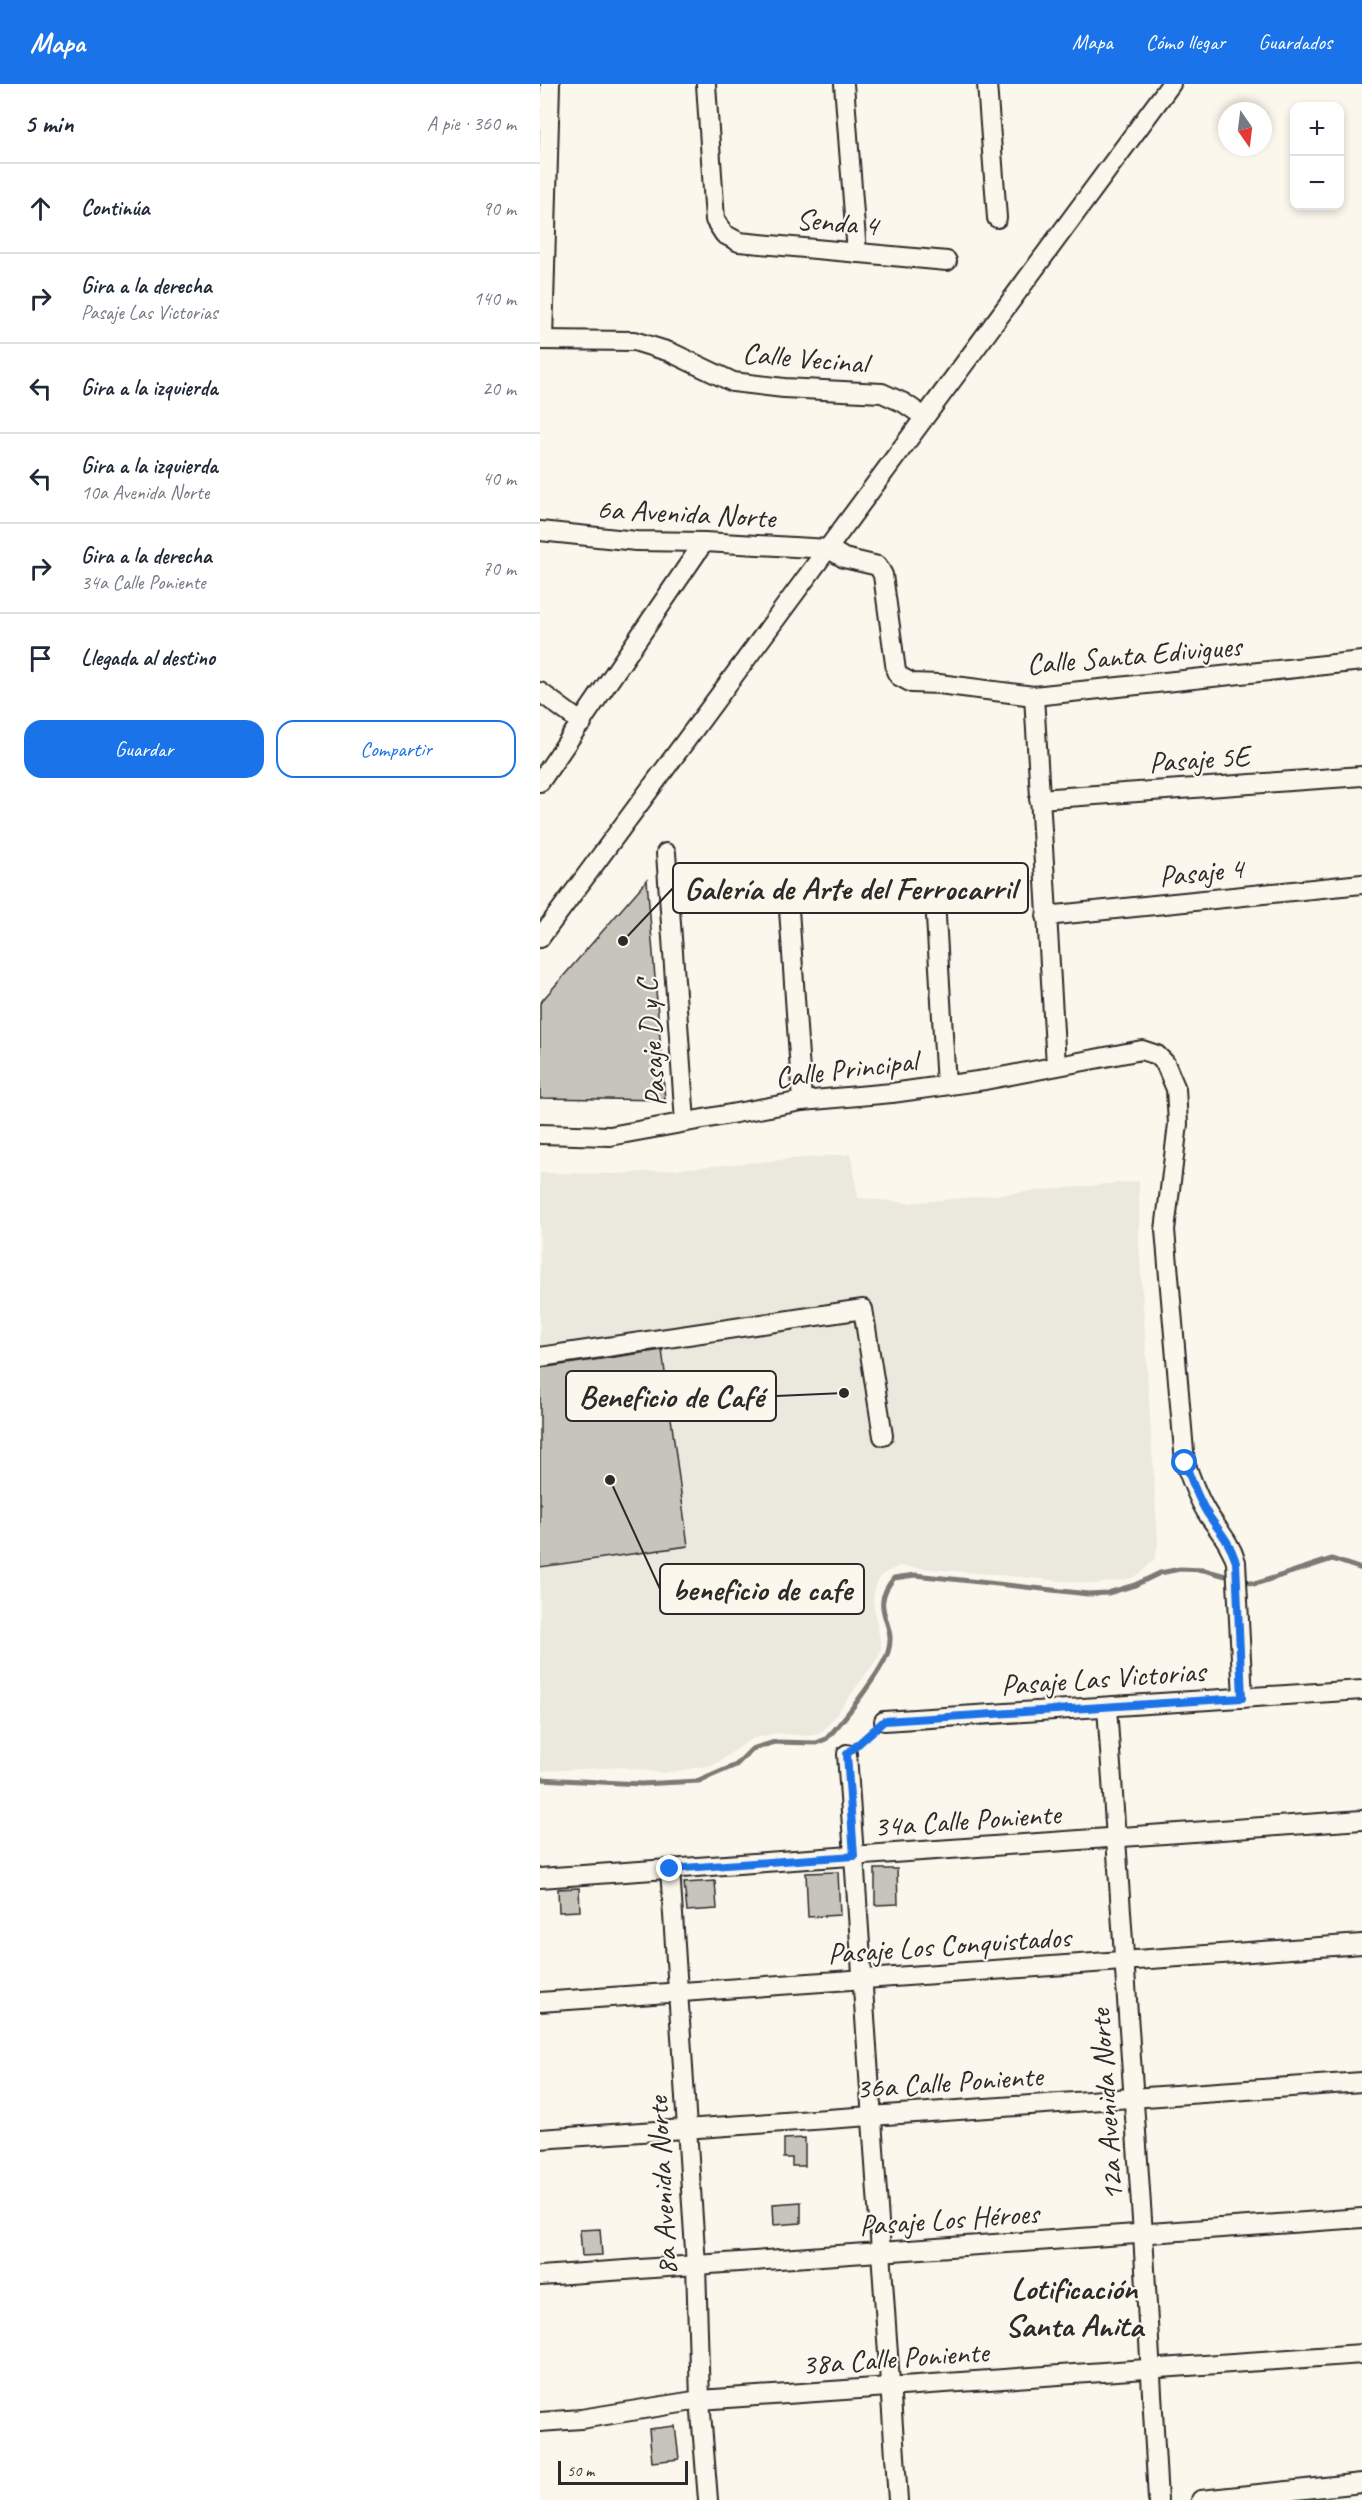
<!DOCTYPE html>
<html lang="es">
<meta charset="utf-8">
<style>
:root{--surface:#fff;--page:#f2f2f3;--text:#1f2937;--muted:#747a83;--line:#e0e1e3;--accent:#1a73e8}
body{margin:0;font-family:Caveat,sans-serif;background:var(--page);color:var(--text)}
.controls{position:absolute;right:18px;top:18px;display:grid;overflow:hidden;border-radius:12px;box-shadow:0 3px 9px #0003}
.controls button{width:54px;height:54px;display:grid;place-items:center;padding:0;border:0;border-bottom:2px solid var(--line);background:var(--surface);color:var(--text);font:30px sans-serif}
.compass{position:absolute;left:678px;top:18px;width:54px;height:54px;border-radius:50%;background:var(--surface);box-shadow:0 3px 9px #0003;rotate:166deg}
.scale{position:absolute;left:18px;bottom:15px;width:130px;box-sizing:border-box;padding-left:6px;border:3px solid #2b2b2b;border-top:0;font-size:16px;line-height:21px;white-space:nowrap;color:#2b2b2b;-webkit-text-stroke:4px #fbf7ec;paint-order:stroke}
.stop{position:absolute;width:18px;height:18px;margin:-14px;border:4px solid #1a73e8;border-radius:50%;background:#fff}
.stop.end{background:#1a73e8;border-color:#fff;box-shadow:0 2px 6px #0008}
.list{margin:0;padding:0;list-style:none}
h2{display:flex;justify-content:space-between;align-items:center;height:78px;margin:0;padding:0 24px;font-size:26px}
h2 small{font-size:20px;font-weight:400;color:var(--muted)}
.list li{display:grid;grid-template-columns:39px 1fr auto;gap:18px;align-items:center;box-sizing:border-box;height:90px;padding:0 24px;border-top:2px solid var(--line)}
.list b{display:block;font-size:22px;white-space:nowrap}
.list p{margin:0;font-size:20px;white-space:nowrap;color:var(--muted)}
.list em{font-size:20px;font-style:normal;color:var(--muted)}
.actions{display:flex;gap:12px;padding:18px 24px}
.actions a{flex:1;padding:14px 0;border:2px solid var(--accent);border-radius:18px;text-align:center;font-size:21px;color:var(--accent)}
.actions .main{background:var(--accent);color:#fff}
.icon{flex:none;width:33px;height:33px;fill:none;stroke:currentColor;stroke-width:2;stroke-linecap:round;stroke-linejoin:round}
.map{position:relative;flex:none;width:822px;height:2416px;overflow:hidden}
header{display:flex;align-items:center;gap:36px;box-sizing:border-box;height:84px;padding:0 30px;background:var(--accent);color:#fff}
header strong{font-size:28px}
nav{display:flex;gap:33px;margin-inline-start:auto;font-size:21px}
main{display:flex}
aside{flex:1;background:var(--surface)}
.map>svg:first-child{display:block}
</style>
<header>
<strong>Mapa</strong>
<nav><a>Mapa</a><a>Cómo llegar</a><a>Guardados</a></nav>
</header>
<main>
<aside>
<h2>5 min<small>A pie · 360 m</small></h2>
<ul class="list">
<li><svg class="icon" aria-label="ahead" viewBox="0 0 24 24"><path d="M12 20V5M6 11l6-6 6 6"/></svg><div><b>Continúa</b></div><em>90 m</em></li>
<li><svg class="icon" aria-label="right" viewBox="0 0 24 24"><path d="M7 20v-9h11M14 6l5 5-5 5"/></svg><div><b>Gira a la derecha</b><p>Pasaje Las Victorias</p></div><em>140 m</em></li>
<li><svg class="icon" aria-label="left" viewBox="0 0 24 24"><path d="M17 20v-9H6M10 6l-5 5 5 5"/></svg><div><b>Gira a la izquierda</b></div><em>20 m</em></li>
<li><svg class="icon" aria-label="left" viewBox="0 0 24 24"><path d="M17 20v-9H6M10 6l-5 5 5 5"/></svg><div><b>Gira a la izquierda</b><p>10a Avenida Norte</p></div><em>40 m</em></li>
<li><svg class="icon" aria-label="right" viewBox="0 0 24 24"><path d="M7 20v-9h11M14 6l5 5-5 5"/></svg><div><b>Gira a la derecha</b><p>34a Calle Poniente</p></div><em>70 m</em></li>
<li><svg class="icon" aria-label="arrive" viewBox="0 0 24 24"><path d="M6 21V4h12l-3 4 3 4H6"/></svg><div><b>Llegada al destino</b></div></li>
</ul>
<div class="actions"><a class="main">Guardar</a><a>Compartir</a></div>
</aside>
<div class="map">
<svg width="822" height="2416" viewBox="0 0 822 2416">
<rect width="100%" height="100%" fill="#fbf7ec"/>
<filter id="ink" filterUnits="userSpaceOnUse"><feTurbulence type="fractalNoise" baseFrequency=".0167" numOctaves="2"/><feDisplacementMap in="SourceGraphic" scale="12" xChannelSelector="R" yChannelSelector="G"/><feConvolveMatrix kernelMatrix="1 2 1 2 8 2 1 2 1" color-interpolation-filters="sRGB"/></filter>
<g filter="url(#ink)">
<polygon fill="#ebe8de" points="311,1070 318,1114 371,1119 599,1097 599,1158 618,1459 615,1474 604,1486 592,1494 556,1500 359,1482 341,1491 335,1503 333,1517 341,1563 339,1572 287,1643 279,1650 267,1652 236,1649 211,1655 174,1681 123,1689 81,1683 0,1687 0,1089 79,1090"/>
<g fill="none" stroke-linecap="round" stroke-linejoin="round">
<path stroke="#7b7a75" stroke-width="5" d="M0 1695 101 1700 159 1697 196 1681 212 1665 235 1658 276 1659 286 1655C301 1640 342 1587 348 1568 358 1538 327 1526 354 1494L375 1491 548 1510 568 1509 595 1501 620 1489 640 1485 664 1486 715 1500 792 1475 822 1485"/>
</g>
<g fill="#c7c4bc" stroke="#2b2b2b" stroke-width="1.5">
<polygon points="107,796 125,1016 0,1014 0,919"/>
<polygon points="122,1266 148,1462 0,1483 0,1284"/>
<polygon points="335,1785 357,1785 358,1820 335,1821"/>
<polygon points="298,1788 300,1831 268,1833 266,1789"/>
<polygon points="175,1797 177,1825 147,1827 144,1799"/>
<polygon points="39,1804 40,1827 19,1828 18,1805"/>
<polygon points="265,2054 265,2082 252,2082 252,2074 244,2074 244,2055"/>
<polygon points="261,2118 261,2139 234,2141 233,2120"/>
<polygon points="60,2145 62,2171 42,2172 40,2146"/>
<polygon points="135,2342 139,2375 112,2378 109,2345"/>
</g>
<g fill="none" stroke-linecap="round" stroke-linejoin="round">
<defs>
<g id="minor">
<polyline points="166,0 175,136 184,150 199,158 407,177"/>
<polyline points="304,0 317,169"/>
<polyline points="447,0 457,134"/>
<polyline points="0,256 94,257 130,268 193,298 244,304 342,309 364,319 383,332"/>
<polyline points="3,256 10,0"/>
<polyline points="0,447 96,457 164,458 289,465 304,474 338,482 343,491 356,587 359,592 372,599 399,600 494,612 822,577"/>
<polyline points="0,608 42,639"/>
<polyline points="494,612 516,981"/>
<polyline points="0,698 164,458"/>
<polyline points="499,715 822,692"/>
<polyline points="126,769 145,1038"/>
<polyline points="247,796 262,1017"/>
<polyline points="395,816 406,1001"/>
<polyline points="506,832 822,800"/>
<polyline points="0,854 631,0"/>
<path d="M0 1050 70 1052 262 1017 352 1009 445 996 602 966 617 971 625 979 636 1005 638 1040 625 1146 645 1379C652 1397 658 1416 669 1432 680 1448 690 1459 696 1478L703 1614"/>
<polyline points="0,1273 323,1225 343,1352"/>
<polyline points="567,1623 603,2150 618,2416"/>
<polyline points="344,1637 822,1606"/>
<polyline points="307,1670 358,2416"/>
<polyline points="130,1785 156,2181 160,2316 168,2416"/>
<polyline points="0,1794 822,1736"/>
<polyline points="0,1918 822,1860"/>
<polyline points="0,2055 822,1998"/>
<polyline points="0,2192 822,2134"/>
<polyline points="0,2338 41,2335 160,2316 822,2270"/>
<polyline points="661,2416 822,2399"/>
</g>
</defs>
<use href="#minor" stroke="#2b2b2b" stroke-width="22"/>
<polyline stroke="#2b2b2b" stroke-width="3" stroke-dasharray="6 4.5" stroke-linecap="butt" points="319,1660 332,1648"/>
<use href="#minor" stroke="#fbf7ec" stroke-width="18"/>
</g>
</g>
<g fill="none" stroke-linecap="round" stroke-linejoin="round" filter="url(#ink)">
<path stroke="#1a73e8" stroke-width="8" d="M130 1785 314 1772 307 1670 344 1637 702 1614 696 1478C689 1457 681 1449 669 1432 658 1416 652 1397 645 1379"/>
</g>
<g text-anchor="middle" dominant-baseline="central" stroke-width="4.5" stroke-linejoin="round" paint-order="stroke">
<g font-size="30" fill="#2b2b2b" stroke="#fbf7ec">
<text transform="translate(297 138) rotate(5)">Senda 4</text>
<text transform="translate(265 274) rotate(5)">Calle Vecinal</text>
<text transform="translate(146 429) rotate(3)">6a Avenida Norte</text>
<text transform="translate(594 571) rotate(-5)">Calle Santa Edivigues</text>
<text transform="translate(659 675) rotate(-4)">Pasaje 5E</text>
<text transform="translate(661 788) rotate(-6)">Pasaje 4</text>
<text transform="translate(111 959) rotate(-94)">Pasaje D y C</text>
<text transform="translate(306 985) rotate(-7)">Calle Principal</text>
<text transform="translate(563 1594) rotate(-4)">Pasaje Las Victorias</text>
<text transform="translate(427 1736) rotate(-4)">34a Calle Poniente</text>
<text transform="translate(409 1861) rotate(-4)">Pasaje Los Conquistados</text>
<text transform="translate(409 1998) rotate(-4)">36a Calle Poniente</text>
<text transform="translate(566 2021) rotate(-94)">12a Avenida Norte</text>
<text transform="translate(122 2102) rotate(-93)">8a Avenida Norte</text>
<text transform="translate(409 2135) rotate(-4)">Pasaje Los Héroes</text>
<text transform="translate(355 2274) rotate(-4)">38a Calle Poniente</text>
</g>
<g font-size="32" font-weight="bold" fill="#2b2b2b" stroke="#fbf7ec">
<text x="534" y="2204">Lotificación<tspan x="534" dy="37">Santa Anita</tspan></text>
</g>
</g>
<path fill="none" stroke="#2b2b2b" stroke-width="2" d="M83 857L133 804M304 1309L236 1312M70 1396L120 1505"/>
<g fill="#2b2b2b" stroke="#fbf7ec" stroke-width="2">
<circle cx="83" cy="857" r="6"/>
<circle cx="304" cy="1309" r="6"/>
<circle cx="70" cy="1396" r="6"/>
</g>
<g fill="#fbf7ec" stroke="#2b2b2b" stroke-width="2">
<rect x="133" y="779" width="355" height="50" rx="6"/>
<rect x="26" y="1287" width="210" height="50" rx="6"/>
<rect x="120" y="1480" width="204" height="50" rx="6"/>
</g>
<g font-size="32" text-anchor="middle" font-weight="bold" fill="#2b2b2b">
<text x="310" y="815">Galería de Arte del Ferrocarril</text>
<text x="131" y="1323">Beneficio de Café</text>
<text x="222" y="1516">beneficio de cafe</text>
</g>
</svg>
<div class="controls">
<button>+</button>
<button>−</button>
</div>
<svg class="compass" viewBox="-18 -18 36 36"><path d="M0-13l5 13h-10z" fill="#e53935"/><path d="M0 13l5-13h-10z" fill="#747a83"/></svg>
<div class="scale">50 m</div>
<div class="stop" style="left:645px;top:1379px"></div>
<div class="stop end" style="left:130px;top:1785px"></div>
</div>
</main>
